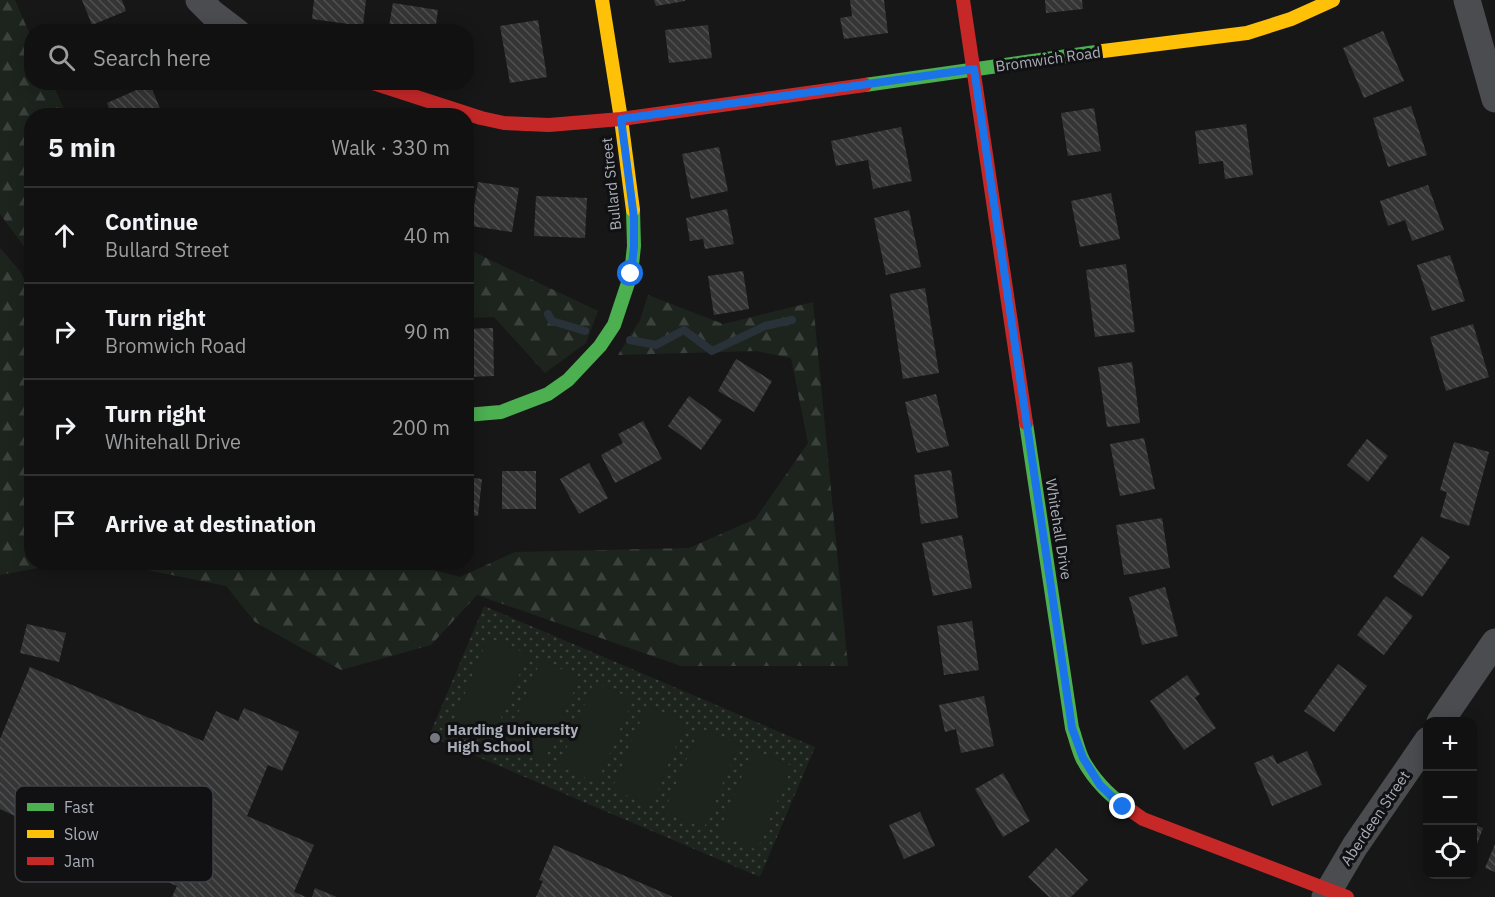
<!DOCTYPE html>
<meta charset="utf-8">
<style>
:root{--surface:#111;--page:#1e1f1f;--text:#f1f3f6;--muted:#9c9d9f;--line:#303131}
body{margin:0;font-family:"IBM Plex Sans",sans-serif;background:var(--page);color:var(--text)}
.controls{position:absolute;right:18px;bottom:18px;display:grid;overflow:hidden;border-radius:12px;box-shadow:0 3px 15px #0003}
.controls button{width:54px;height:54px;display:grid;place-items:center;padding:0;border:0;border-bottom:2px solid var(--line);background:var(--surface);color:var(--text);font:30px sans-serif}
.stop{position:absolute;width:18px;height:18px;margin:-14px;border:4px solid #1a73e8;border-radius:50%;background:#fff}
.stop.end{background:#1a73e8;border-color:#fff;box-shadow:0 2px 6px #0008}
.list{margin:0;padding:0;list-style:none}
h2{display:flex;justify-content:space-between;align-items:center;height:78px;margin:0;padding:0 24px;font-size:26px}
h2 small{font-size:20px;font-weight:400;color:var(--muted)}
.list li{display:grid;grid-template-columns:39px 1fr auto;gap:18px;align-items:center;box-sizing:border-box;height:96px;padding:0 24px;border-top:2px solid var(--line)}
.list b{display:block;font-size:22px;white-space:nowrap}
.list p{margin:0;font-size:20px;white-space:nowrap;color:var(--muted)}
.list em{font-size:20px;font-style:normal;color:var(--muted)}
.icon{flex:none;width:33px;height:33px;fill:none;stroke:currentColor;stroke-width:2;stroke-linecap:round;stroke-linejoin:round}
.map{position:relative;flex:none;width:1495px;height:897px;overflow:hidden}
.search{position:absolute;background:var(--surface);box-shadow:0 3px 15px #0003;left:24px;top:24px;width:450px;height:66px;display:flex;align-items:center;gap:15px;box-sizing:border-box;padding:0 21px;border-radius:24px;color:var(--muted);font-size:22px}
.panel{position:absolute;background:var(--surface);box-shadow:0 3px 15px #0003;left:24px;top:108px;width:450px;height:462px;border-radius:24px}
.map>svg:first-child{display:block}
</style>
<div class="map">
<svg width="1495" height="897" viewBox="0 0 1495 897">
<defs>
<pattern id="forest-firs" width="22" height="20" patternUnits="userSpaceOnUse" patternTransform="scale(1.5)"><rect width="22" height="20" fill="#1d241e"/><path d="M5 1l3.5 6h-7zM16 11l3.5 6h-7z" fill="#3b413d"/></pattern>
<pattern id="park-dots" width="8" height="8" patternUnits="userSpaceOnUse" patternTransform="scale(1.5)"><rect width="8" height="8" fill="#1d241e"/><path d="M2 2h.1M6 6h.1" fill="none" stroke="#3b413d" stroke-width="1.8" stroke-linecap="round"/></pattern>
<pattern id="building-back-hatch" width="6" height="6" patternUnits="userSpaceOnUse" patternTransform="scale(1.5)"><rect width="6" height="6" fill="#353536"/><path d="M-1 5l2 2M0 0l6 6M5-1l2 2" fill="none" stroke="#4f5051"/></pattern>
</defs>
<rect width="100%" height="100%" fill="#171717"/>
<g fill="url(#forest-firs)">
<polygon points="0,0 15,0 31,37 32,82 52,83 67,115 32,116 31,256 0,214"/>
<polygon points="0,248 20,271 31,293 32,562 66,563 0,575"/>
<polygon points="466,250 476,253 598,311 586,343 545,373 494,317 467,318"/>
<polygon points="648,295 723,324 813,302 848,666 681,666 477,595 431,645 341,670 255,622 226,586 112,563 404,562 460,577 515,552 689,548 755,519 808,443 791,358 756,351 618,355 640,320"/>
</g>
<polygon fill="url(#park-dots)" points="484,606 815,747 760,877 429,736"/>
<g fill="#1d241e">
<polygon points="488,638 528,654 492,739 453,722"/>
<polygon points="541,660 580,677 544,761 505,744"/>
<polygon points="594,682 633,699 597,783 559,766"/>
<polygon points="647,705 686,722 651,806 612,789"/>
<polygon points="700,728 739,744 704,828 664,812"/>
<polygon points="753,749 792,766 757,850 718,834"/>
</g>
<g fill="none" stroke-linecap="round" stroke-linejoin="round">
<g stroke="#2a3239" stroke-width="8">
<polyline points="548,314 552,321 585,331"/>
<polyline points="630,340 656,345 684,330 712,351 765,326 792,320"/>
</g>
</g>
<g fill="url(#building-back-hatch)">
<polygon points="82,0 122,0 126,11 92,25"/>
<polygon points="314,0 366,0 363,26 312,19"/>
<polygon points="654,0 685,0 685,1 656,6"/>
<polygon points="850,0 884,0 888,33 844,39 840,18 852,16"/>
<polygon points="1045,0 1082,0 1083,9 1046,13"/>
<polygon points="393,3 438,10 435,32 388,32"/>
<polygon points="538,20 547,77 510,83 500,26"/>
<polygon points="708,25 712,58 669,63 665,30"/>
<polygon points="1383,31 1404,81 1364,98 1343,48"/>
<polygon points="150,84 163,116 112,116 107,103"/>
<polygon points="1411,106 1427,155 1388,167 1373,118"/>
<polygon points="1094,108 1101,151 1068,156 1061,113"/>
<polygon points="1246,124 1253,175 1225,179 1223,161 1199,164 1195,131"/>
<polygon points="901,127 912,181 873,189 868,160 836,166 831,141"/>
<polygon points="719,147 728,191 691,199 682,154"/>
<polygon points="478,182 519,188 512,232 471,226"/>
<polygon points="1428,185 1444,230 1412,241 1405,220 1388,226 1380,201"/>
<polygon points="1111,193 1120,239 1080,247 1071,201"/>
<polygon points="536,196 587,198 585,238 534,236"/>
<polygon points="727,209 734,244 705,249 703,239 690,241 686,218"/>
<polygon points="909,210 921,267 886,275 874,218"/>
<polygon points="1450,255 1465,301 1432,311 1417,265"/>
<polygon points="1126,264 1135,332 1095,337 1086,270"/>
<polygon points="743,271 749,309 714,315 708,276"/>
<polygon points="925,288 939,373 903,379 890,294"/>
<polygon points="1473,324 1489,377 1446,391 1430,337"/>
<polygon points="493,328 494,376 466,377 466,329"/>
<polygon points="736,359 772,381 754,412 718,391"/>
<polygon points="1132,362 1140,423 1107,427 1098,367"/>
<polygon points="936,394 949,446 917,453 905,402"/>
<polygon points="689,396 722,420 701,450 668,426"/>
<polygon points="643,421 662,459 615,483 601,455 623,443 618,434"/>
<polygon points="1144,438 1155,489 1120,496 1110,444"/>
<polygon points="1367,439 1388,456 1368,482 1347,465"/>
<polygon points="1454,442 1489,452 1469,526 1440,517 1447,492 1440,490"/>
<polygon points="589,463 608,498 579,514 560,479"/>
<polygon points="951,470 958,518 921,524 914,475"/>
<rect x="502" y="471" width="34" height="38"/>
<polygon points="466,477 482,479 478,516 466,515"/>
<polygon points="1162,518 1170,568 1124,575 1116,525"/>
<polygon points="962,535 972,588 933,596 922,543"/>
<polygon points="1422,536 1450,557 1422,597 1393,577"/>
<polygon points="1165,587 1178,636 1142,645 1129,597"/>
<polygon points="1386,596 1413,616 1384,655 1357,635"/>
<polygon points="972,621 979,670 944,675 937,626"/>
<polygon points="27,624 66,633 59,662 20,653"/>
<polygon points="1338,664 1367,686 1334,732 1304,711"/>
<polygon points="30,667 203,741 216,711 238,721 244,708 299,732 282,771 268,765 247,816 314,845 294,892 306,897 172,897 177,886 103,854 95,873 20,841 28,822 0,809 0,739"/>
<polygon points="1187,675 1200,694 1195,698 1216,728 1184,750 1150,701"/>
<polygon points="984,696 994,746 961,753 956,729 945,732 939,705"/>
<polygon points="1307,751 1322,785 1272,806 1254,763 1273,755 1277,764"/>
<polygon points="1003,773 1030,821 1003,837 975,789"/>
<polygon points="920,812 935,846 904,859 889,825"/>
<polygon points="1472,824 1483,828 1473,855 1472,855"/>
<polygon points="1495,844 1495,872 1485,868"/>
<polygon points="554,845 673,897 536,897 543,881 539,880"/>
<polygon points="1056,848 1088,880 1071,897 1049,897 1028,877"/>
<polygon points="315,888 337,897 312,897"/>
</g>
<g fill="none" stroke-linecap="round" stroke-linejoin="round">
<g stroke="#4b4c50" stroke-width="27">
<polyline points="199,0 212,13 237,32"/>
<polyline points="1467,0 1495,99"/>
<polyline points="1440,722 1495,642"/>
<polyline points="1325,897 1355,846 1428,740"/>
</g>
<g stroke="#4caf50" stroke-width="14">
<polyline points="865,85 1103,51"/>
<polyline points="466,415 501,412 548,394 568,380 600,346 614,325 631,274 634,246 633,210"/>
<path d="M1026 423 1072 728C1076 739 1078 750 1083 760 1095 782 1113 799 1133 812"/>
</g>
<g stroke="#ffc107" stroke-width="14">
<polyline points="602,0 621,119 633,210"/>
<polyline points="1103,51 1247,33 1291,19 1333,0"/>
</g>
<g stroke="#c62828" stroke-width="14">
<polyline points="963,0 1026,423"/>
<polyline points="370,82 481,118 504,123 549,125 621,119 865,85"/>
<polyline points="1133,812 1143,819 1347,897"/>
</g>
</g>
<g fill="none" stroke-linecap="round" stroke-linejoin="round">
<polyline stroke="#1a73e8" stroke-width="8" points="631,274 634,246 634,218 621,119 974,69 1072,728 1083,758 1100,785 1123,807"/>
</g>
<circle fill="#757880" stroke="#111113" stroke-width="2" cx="435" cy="738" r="6"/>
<g text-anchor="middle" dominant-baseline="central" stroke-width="6" stroke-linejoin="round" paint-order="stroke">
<g font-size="15" fill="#a8adb8" stroke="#111113">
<text transform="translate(1048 59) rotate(-8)">Bromwich Road</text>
<text transform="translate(611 184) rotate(-96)">Bullard Street</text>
<text transform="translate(1059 529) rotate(81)">Whitehall Drive</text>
<text transform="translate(1375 818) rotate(-56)">Aberdeen Street</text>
</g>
<g font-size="15" font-weight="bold" fill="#a8adb8" stroke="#111113" text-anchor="start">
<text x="447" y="729">Harding University<tspan x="447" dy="17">High School</tspan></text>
</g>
</g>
<rect x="15" y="786" width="198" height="96" rx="9" fill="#111113" stroke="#3e4045" stroke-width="1.5"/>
<rect x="27" y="803" width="27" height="8" fill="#4caf50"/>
<rect x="27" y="830" width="27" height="8" fill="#ffc107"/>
<rect x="27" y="857" width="27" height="8" fill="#c62828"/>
<g font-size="16" fill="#a8adb8">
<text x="64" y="813">Fast</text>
<text x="64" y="840">Slow</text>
<text x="64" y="867">Jam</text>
</g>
</svg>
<div class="controls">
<button>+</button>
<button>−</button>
<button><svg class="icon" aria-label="locate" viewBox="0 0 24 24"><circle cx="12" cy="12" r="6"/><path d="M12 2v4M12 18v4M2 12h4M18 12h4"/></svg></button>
</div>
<div class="stop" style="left:631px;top:274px"></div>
<div class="stop end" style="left:1123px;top:807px"></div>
<div class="search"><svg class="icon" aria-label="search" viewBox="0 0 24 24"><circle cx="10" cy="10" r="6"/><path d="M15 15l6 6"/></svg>Search here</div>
<section class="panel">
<h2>5 min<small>Walk · 330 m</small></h2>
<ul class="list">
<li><svg class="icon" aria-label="ahead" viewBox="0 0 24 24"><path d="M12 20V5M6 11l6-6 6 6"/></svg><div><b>Continue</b><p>Bullard Street</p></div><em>40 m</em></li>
<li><svg class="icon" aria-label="right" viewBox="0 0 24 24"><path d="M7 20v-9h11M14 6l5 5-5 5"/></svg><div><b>Turn right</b><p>Bromwich Road</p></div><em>90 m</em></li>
<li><svg class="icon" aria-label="right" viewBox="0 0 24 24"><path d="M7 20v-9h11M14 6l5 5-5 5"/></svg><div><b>Turn right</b><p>Whitehall Drive</p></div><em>200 m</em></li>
<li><svg class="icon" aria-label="arrive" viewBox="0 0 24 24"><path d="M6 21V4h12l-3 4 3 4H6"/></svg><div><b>Arrive at destination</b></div></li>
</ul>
</section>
</div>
